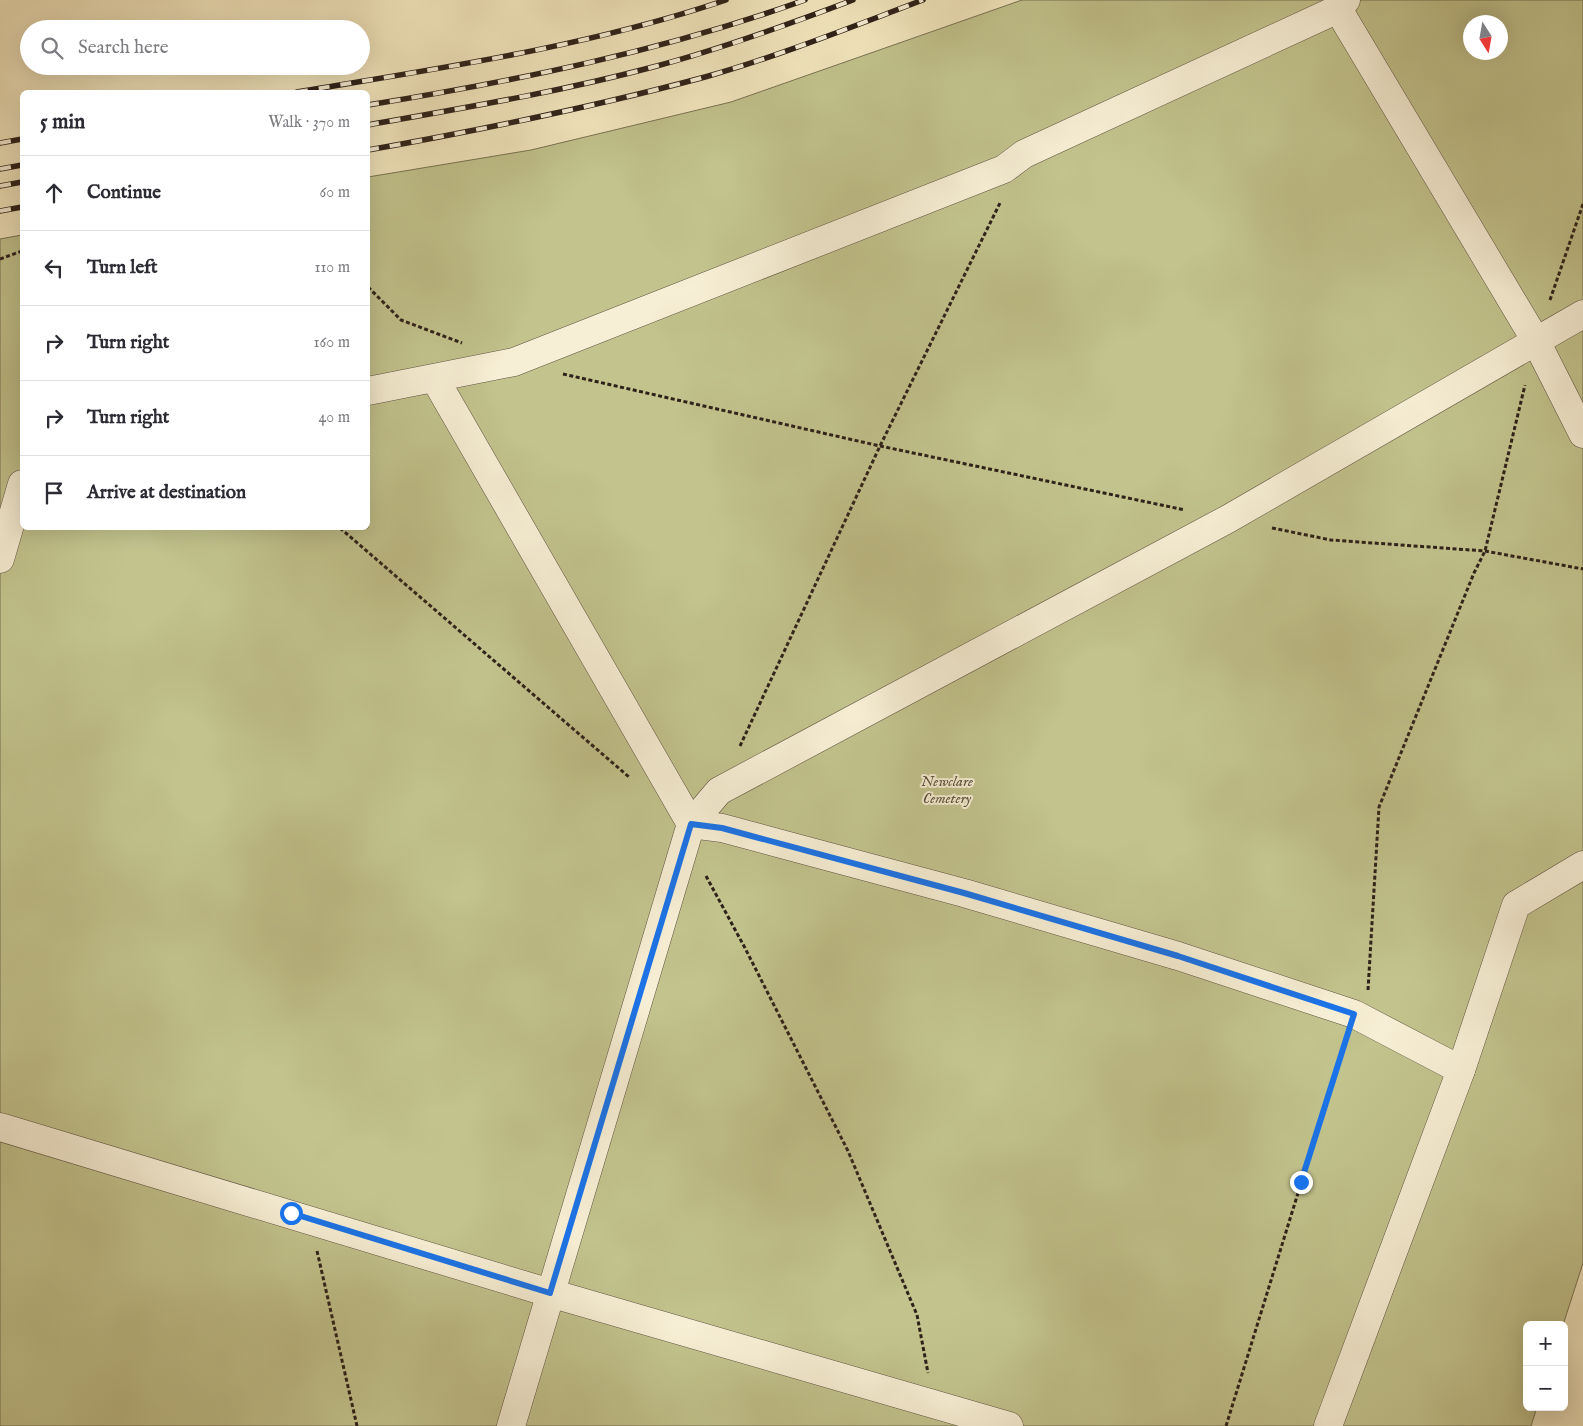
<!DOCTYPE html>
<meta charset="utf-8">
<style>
:root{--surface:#fff;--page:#f7f7f7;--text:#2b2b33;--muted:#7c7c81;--line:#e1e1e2}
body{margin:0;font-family:"IM FELL English",serif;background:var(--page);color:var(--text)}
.controls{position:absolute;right:15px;bottom:15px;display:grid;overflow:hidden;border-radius:8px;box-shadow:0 5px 20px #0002}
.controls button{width:45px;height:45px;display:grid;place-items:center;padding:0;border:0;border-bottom:1px solid var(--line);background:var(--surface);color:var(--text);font:25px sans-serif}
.compass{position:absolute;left:1463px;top:15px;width:45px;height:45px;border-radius:50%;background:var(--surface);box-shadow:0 5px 20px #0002;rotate:169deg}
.stop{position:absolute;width:15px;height:15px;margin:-11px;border:4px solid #1a73e8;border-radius:50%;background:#fff}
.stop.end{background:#1a73e8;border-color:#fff;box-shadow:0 1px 5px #0008}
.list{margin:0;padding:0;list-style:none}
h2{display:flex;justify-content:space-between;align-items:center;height:65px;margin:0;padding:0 20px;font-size:21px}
h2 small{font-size:16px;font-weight:400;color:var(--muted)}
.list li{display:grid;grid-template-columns:32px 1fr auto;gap:15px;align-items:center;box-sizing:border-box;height:75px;padding:0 20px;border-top:1px solid var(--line)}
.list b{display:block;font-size:19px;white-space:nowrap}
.list em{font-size:16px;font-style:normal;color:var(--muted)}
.icon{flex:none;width:28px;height:28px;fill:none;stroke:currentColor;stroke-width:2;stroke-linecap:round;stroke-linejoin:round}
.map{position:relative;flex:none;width:1583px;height:1426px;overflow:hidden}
.search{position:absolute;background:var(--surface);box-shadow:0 5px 20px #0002;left:20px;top:20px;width:350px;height:55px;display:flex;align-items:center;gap:12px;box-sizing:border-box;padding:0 18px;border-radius:28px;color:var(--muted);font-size:19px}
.panel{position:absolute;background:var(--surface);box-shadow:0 5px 20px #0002;left:20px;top:90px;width:350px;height:440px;border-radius:8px}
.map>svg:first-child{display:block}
</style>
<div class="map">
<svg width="1583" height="1426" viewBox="0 0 1583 1426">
<rect width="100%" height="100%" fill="#f3e7bf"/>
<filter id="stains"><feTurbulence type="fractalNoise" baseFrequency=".004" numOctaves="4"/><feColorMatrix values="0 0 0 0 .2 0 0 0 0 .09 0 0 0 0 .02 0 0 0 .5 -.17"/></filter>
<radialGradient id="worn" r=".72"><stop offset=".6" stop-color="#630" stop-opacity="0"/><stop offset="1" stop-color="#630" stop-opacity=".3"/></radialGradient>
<path fill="#c2c38d" stroke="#787253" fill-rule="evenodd" d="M1022 0H1583V1263L1563 1325H1527V1407H1537L1531 1426H0V239L22 235V528H368V177L531 150 731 102ZM1470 22H1500V52H1470Z"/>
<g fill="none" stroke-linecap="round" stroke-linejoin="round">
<defs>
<g id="minor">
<polyline points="1338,9 1536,341 1583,434"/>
<polyline points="435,379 691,824 722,828 785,845 964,893 1178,956 1354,1014 1461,1070"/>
<polyline points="368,391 514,362 1004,169 1024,154 1338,9 1346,0"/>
<polyline points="0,559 22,484"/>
<polyline points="0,1127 550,1293 1009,1426"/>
<polyline points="511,1426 691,824 719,791 1228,519 1583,314"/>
<polyline points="1328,1426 1461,1070 1516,905 1583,865"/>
</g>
</defs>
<use href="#minor" stroke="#5f5242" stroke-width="29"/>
<g stroke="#2e2119" stroke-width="3" stroke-dasharray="4 2.5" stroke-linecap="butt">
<polyline points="0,259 22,251"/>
<polyline points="368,287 401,320 462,343"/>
<polyline points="1550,300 1583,204"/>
<polyline points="563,374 880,446 1185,510"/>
<polyline points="340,528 629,777"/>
<polyline points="1272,528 1331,540 1485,551 1583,569"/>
<polyline points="740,746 880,446 1001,201"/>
<polyline points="706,876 745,948 848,1151 917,1315 928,1373"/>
<polyline points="1368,990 1379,807 1474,573 1485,551 1525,385"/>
<polyline points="317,1251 357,1426"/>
<polyline points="1226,1426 1345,1041"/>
</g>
<use href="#minor" stroke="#f7efd5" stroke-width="28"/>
<defs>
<g id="rail">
<path d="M297 92C441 68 587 47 726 0"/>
<path d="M368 105C516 81 663 51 805 0"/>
<path d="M368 125C463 108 559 92 653 67 721 49 787 25 853 0"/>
<polyline points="0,143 22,139"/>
<path d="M368 150C481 130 593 107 705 77 779 56 851 27 923 0"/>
<polyline points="0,169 22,165"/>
<polyline points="0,186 22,182"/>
<polyline points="0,211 22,207"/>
</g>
</defs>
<use href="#rail" stroke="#2e2119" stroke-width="5.5"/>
<use href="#rail" stroke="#f7efd5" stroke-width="4" stroke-dasharray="11" stroke-linecap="butt"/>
</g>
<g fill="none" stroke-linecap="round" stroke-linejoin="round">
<polyline stroke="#1a73e8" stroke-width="6" points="291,1213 550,1293 691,824 722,828 964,893 1178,956 1354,1014 1301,1182"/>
</g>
<g text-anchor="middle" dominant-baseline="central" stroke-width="4" stroke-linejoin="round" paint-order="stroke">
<g font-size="15" font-style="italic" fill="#5a523c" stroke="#f7efd5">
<text x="947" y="781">Newclare<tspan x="947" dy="17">Cemetery</tspan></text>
</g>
</g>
<rect width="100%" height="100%" filter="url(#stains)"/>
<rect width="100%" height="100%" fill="url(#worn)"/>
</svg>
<div class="controls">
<button>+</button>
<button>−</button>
</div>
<svg class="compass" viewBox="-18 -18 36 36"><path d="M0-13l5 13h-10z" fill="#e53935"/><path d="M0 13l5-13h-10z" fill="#7c7c81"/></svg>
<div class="stop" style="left:291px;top:1213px"></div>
<div class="stop end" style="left:1301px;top:1182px"></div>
<div class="search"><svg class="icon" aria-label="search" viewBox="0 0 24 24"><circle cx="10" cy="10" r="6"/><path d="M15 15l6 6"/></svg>Search here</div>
<section class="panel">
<h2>5 min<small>Walk · 370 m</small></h2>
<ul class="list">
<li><svg class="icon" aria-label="ahead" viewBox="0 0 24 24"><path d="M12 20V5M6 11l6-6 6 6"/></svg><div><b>Continue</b></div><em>60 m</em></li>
<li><svg class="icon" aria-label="left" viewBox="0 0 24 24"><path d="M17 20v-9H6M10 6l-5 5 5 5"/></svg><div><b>Turn left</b></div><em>110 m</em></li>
<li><svg class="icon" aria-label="right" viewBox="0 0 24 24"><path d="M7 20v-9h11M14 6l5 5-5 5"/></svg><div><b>Turn right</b></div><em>160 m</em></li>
<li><svg class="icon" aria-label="right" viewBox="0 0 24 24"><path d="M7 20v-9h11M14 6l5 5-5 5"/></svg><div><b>Turn right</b></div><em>40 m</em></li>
<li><svg class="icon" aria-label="arrive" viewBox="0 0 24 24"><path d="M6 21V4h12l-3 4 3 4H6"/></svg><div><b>Arrive at destination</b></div></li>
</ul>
</section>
</div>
